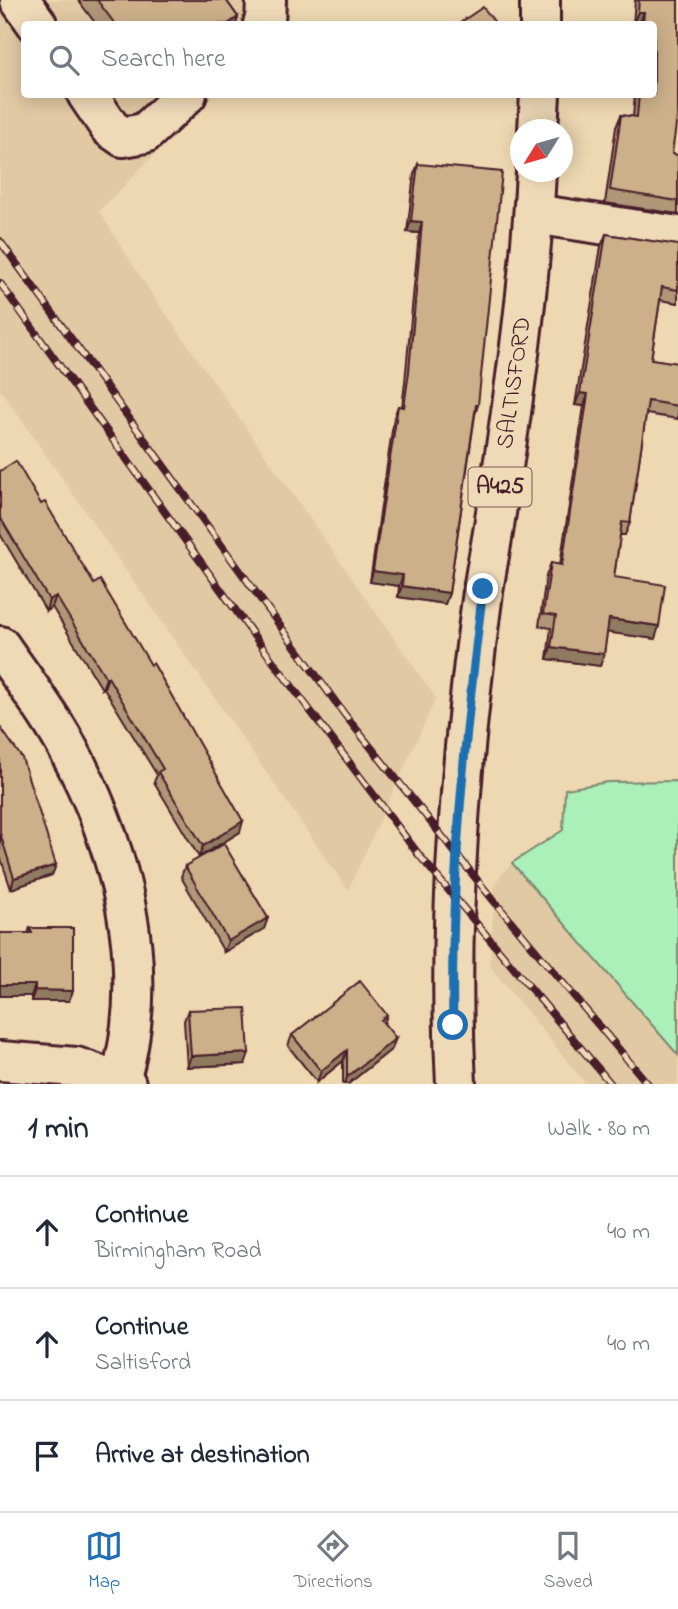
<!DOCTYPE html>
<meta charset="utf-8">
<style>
:root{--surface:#fff;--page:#f2f2f3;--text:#1f2937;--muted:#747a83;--line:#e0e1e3;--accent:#1f6fb2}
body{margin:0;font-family:"Indie Flower",sans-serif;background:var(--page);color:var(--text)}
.compass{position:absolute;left:510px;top:119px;width:63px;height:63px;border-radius:50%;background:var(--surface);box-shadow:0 4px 18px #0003;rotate:233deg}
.stop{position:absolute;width:21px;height:21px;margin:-16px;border:5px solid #1f6fb2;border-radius:50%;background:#fff}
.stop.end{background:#1f6fb2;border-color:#fff;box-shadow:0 2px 7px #0008}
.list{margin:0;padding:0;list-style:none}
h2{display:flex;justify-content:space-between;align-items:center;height:91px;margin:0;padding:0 28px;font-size:30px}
h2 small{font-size:23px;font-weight:400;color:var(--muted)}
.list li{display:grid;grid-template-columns:46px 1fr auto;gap:21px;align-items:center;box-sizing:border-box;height:112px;padding:0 28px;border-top:2px solid var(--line)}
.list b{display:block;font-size:26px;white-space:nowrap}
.list p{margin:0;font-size:23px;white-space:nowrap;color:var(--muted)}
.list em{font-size:23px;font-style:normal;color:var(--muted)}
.icon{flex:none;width:38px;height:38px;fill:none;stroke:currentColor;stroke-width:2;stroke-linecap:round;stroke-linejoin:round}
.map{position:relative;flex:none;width:678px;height:1084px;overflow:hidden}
.search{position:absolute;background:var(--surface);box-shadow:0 4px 18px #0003;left:21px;right:21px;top:21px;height:77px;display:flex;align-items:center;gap:18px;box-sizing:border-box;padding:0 24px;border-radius:7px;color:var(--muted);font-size:26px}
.sheet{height:427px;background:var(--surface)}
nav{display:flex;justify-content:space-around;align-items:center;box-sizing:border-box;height:98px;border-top:2px solid var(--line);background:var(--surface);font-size:19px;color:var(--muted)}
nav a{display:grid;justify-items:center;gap:4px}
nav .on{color:var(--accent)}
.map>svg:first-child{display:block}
</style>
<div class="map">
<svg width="678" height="1084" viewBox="0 0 678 1084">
<rect width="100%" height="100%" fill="#eed8b1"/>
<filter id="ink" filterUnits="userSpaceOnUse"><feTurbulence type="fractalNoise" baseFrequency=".0143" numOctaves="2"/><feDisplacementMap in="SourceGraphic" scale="14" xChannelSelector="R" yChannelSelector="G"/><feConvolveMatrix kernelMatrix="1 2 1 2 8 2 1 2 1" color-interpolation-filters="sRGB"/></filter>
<g filter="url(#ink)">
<g fill="#e1c9a3">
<polygon points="0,0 289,0 289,16 281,24 24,24 24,94 213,95 99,211 149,290 436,698 348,890 0,389"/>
<polygon points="512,863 678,1055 678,1084 586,1084 490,966 495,883"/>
</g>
<polygon fill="#abefb9" stroke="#7a8772" stroke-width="2" points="678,781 678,1055 512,863 563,830 565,789 608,782"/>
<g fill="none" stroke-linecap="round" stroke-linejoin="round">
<defs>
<g id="minor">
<polyline points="20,0 37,24"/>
<polyline points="263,24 265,23 266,0"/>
<polyline points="87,94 110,128 123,137 145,133 187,94"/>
<polyline points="534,214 678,236"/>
<path d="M0 646C22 678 46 709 65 743 121 845 153 967 120 1081"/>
<polyline points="0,1061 76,1067 126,1084"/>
</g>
<g id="major">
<polyline points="540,24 540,0"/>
<polyline points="538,130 540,94"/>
<path d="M456 1084C447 919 461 755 483 592 486 568 492 543 495 519 513 404 530 288 536 172"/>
</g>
</defs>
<use href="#minor" stroke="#4a1f2b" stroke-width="44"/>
<use href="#major" stroke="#4a1f2b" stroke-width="44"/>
<use href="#minor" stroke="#efdab8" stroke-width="38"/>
<use href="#major" stroke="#efdab8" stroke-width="38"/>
<defs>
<g id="rail">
<polyline points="0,241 345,715 494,901 648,1084"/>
<polyline points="0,283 257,640 419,855 611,1084"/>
</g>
</defs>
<use href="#rail" stroke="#4a1f2b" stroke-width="8"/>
<use href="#rail" stroke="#efdab8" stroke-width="5" stroke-dasharray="16" stroke-linecap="butt"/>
</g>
<g fill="#af9777" stroke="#4a1f2b" stroke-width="2">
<polygon points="78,0 226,0 238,17 236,24 96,24"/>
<polygon points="635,0 678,0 672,154 678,155 678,214 605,203 616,127 621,115 633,117 635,94 654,94 654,24 633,24"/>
<polygon points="418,164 478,405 475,415 449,593 445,604 398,597 399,586 370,582 394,417 398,406 402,407 405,382 419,233 407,232 414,174"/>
<polygon points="606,234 678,245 678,303 660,300 651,359 678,363 678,419 646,414 630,523 625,535 620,535 614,577 655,639 607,632 604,654 600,666 547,659 551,628 539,626 546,576 551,563 560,565 584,406 575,405 601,246"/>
<polygon points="0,471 41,504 240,832 199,857 154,782 157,775 104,688 102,689 52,607 46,611 0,534"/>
<polygon points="0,727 56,865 52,875 11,889 0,856"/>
<polygon points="185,866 264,929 224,952 181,877"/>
<polygon points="30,928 69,1001 31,1001 31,996 0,996 0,933 28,933"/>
<polygon points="188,1010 245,1064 187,1067 184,1021"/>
<polygon points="387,1015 384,1024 392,1049 348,1084 343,1084 343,1061 317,1082 288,1046 292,1035"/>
</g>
<g fill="#8f7b61" stroke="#4a1f2b" stroke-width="2">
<polygon points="638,12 644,12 639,24 633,24"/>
<polygon points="238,17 236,24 228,24"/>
<polygon points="411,221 422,222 419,233 407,232"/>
<polygon points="580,393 588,394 584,406 575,405"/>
<polygon points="373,571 403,575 399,586 370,582"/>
<polygon points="402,586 449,593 445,604 398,597"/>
<polygon points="56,596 52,607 46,611 49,600"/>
<polygon points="609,619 659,626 655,639 604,632"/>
<polygon points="551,647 604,654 600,666 547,659"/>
<polygon points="108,677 104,688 102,689 106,678"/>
<polygon points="243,821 240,832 199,857 203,846"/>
<polygon points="56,865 52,875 11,889 14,878"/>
<polygon points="268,918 264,929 224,952 228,941"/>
<polygon points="0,985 35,985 31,996 0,996"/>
<polygon points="35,990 73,991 69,1001 31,1001"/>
<polygon points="396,1038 392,1049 348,1084 345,1084 347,1077"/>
<polygon points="347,1050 343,1061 317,1082 321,1071"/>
<polygon points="249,1053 245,1064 187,1067 191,1056"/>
</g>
<g fill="#ccb08a" stroke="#4a1f2b" stroke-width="2">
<polygon points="97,0 226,0 238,17 228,24 115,24"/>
<polygon points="639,0 678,0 678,110 672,154 678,155 678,201 610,190 621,115 637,117 639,94 654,94 654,24 643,24 644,12 638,12"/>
<polygon points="483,7 496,24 458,24"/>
<polygon points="418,164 502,172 478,405 476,405 449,593 402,586 403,575 373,571 398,406 404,407 409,372 422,222 411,221"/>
<polygon points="606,234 678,245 678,290 662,287 651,359 678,363 678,406 648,401 630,523 622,522 614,577 665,585 659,626 609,619 604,654 551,647 556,616 543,614 551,563 562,565 588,394 580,393"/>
<polygon points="16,461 41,504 45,502 94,584 100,580 151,665 153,663 243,821 203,846 158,772 163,769 108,677 106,678 56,596 49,600 0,517 0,471"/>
<polygon points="0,727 22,758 56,865 14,878 0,833"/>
<polygon points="224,844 268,918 228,941 185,866"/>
<polygon points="30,928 73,928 73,991 35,990 35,985 0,985 0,933 32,933"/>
<polygon points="360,981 387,1015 381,1020 396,1038 347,1077 347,1050 321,1071 292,1035"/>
<polygon points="246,1008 249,1053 191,1056 188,1010"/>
</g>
</g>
<g fill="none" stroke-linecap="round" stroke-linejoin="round" filter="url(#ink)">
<path stroke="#1f6fb2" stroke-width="9" d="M453 1025C450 879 465 734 483 589"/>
</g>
<g text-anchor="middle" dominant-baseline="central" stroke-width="6" stroke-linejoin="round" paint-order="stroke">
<rect fill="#efdab8" stroke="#7c5755" stroke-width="2" x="468.5" y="467.5" width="63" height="39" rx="5"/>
<g font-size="23" font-weight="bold" fill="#4a1f2b">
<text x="500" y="487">A425</text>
</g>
<g font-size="24" fill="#4a1f2b" stroke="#efdab8">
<text transform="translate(515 383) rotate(-82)">SALTISFORD</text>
</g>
</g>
</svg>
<svg class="compass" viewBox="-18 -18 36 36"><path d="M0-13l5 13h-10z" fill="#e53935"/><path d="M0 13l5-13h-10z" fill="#747a83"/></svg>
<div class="stop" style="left:453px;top:1025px"></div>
<div class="stop end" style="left:483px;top:589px"></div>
<div class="search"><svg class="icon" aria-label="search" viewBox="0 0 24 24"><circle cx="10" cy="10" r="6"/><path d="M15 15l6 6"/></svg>Search here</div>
</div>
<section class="sheet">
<h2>1 min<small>Walk · 80 m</small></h2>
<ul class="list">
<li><svg class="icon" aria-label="ahead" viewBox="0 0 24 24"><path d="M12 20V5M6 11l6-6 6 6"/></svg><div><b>Continue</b><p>Birmingham Road</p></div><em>40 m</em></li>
<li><svg class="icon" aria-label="ahead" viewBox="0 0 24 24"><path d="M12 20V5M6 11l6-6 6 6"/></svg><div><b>Continue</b><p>Saltisford</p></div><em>40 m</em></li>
<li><svg class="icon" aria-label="arrive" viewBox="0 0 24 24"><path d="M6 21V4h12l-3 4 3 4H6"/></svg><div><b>Arrive at destination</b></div></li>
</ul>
</section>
<nav>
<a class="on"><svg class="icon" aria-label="map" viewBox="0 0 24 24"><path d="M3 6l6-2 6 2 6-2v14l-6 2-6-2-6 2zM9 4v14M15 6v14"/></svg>Map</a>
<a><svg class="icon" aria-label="directions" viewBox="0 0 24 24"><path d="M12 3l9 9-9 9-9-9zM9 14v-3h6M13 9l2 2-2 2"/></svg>Directions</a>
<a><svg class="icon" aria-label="saved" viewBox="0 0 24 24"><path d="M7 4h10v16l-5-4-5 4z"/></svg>Saved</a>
</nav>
